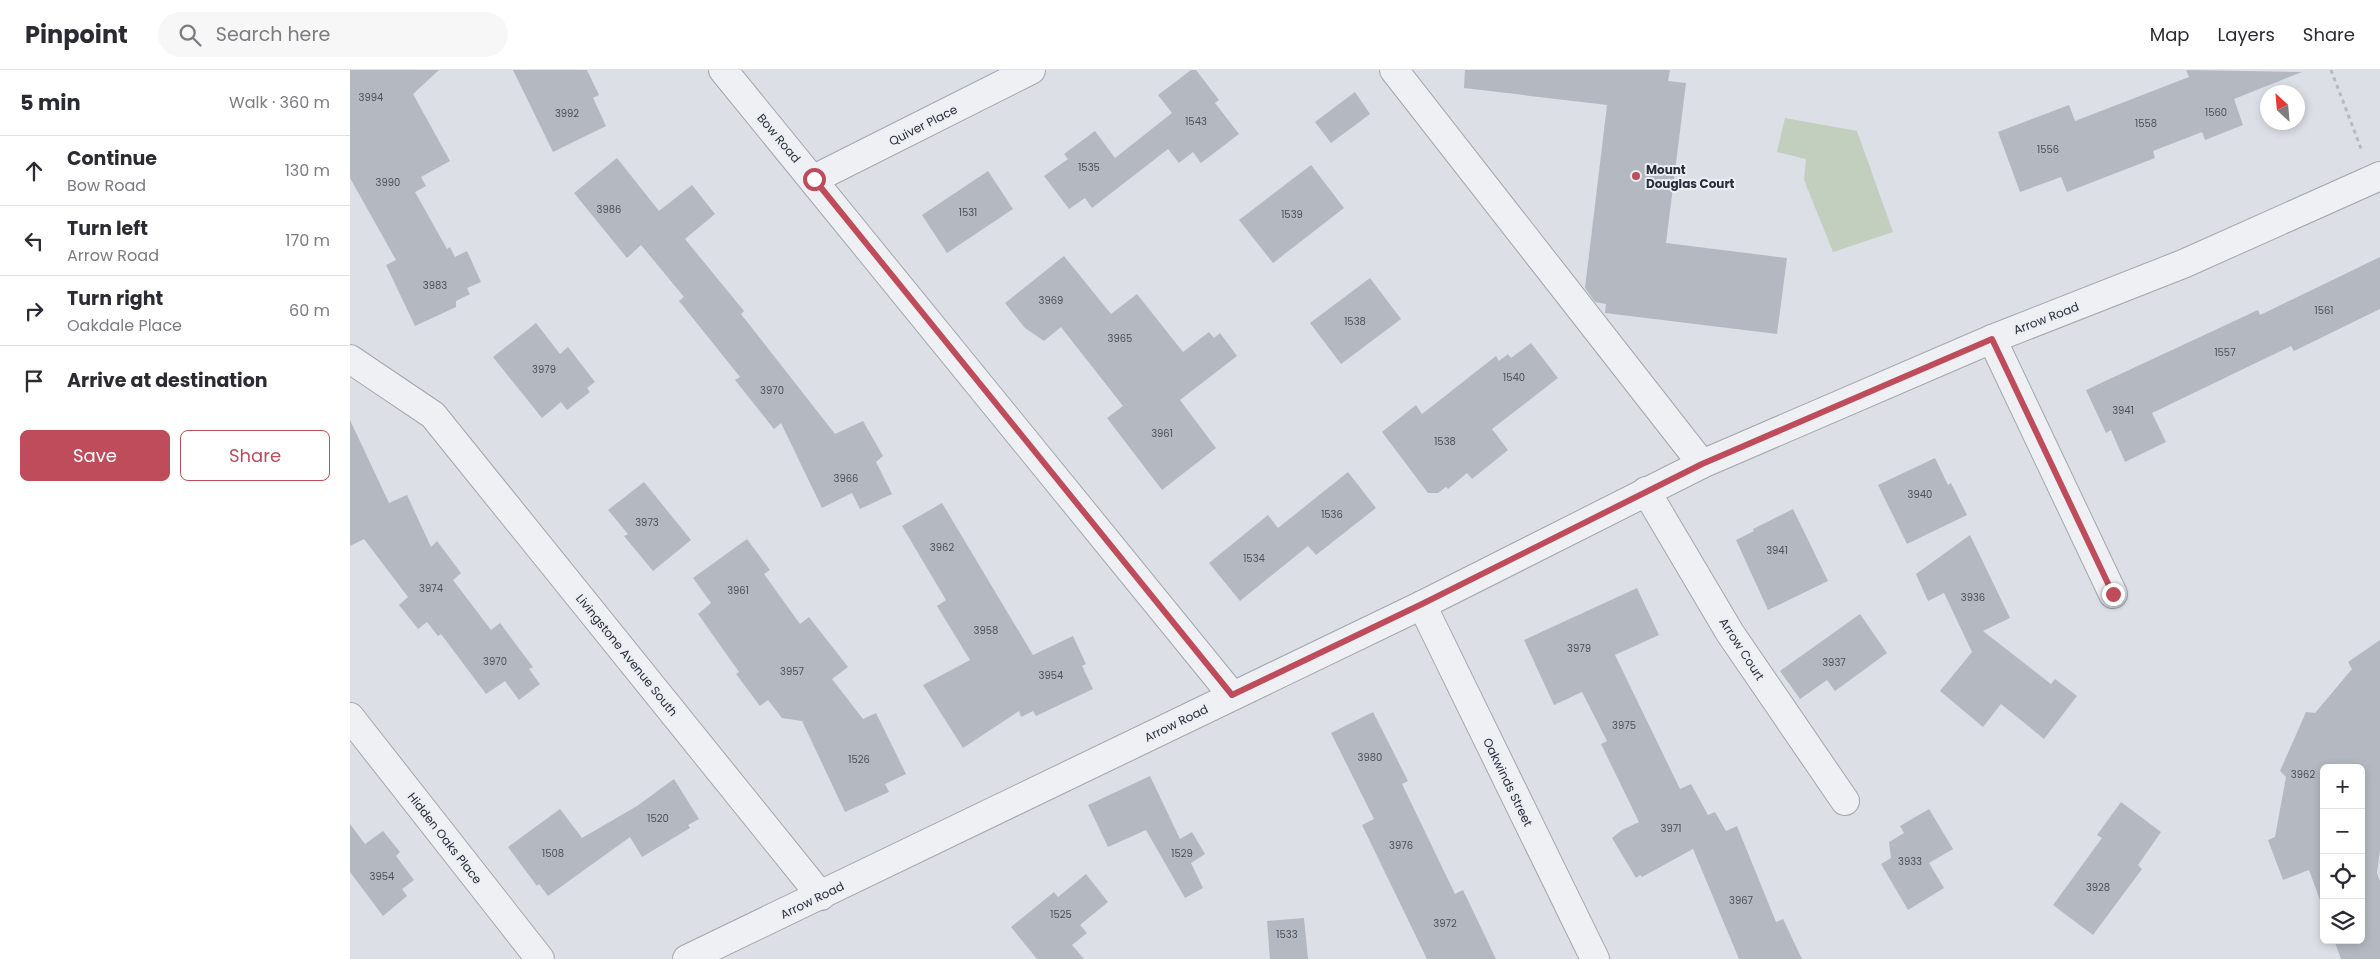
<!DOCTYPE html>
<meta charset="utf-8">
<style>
:root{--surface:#fff;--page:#f7f7f7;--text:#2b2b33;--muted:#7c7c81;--line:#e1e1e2;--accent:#bf4c5b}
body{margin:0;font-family:Poppins,sans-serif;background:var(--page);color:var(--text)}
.controls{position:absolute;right:15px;bottom:15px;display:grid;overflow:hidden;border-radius:8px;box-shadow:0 2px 8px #0003}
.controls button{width:45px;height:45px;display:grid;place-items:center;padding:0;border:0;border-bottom:1px solid var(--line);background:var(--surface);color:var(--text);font:25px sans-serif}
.compass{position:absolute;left:1910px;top:15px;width:45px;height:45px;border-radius:50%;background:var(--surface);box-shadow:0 2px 8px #0003;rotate:334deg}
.stop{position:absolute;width:15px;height:15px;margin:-11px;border:4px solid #bf4c5b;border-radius:50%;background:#fff}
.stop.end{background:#bf4c5b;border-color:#fff;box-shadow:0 1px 5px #0008}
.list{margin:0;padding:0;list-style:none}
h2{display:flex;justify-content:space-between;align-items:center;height:65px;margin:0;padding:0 20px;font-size:21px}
h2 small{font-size:16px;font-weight:400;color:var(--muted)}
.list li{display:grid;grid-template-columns:32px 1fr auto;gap:15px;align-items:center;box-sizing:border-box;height:70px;padding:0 20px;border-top:1px solid var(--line)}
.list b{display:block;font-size:19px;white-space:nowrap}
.list p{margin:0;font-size:16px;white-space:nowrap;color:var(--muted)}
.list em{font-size:16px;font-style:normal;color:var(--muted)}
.actions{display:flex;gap:10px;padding:15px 20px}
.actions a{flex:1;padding:11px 0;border:1px solid var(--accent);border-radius:8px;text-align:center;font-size:18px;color:var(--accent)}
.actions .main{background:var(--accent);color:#fff}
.icon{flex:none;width:28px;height:28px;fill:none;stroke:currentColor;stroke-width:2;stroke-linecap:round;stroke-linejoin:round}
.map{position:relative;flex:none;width:2030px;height:889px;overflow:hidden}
header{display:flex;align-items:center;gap:30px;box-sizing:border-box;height:70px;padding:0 25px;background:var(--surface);border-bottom:1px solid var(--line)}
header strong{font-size:24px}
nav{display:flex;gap:28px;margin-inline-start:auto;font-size:18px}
.search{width:350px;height:45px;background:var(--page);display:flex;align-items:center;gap:12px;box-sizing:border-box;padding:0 18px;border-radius:28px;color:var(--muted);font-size:19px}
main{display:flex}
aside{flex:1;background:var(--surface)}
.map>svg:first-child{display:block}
</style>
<header>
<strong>Pinpoint</strong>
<div class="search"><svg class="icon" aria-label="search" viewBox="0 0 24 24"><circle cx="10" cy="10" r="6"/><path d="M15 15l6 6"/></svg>Search here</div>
<nav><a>Map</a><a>Layers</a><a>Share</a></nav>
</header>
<main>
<aside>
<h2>5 min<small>Walk · 360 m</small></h2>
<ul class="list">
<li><svg class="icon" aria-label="ahead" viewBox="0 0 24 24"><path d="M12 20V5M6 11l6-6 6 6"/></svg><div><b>Continue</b><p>Bow Road</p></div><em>130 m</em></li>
<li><svg class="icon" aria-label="left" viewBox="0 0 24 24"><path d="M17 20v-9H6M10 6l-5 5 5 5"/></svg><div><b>Turn left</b><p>Arrow Road</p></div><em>170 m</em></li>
<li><svg class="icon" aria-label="right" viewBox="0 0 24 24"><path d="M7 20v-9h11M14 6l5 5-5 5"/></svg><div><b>Turn right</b><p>Oakdale Place</p></div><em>60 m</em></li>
<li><svg class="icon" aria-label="arrive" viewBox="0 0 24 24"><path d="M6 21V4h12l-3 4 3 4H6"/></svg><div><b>Arrive at destination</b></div></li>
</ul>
<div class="actions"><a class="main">Save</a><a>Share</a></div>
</aside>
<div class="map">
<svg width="2030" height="889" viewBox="0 0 2030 889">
<rect width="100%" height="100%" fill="#dcdfe5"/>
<polygon fill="#c2cebe" points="1435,48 1507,61 1543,162 1483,182 1454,110 1456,89 1427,82"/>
<g fill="#b4b9c1">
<polygon points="0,0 89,0 63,24 100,91 71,107 76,116 65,122 97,179 100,177 105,187 117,181 131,212 117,218 120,224 106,231 106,237 65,256 36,195 46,190 0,108"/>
<polygon points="163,0 237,0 249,25 243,28 256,56 203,82"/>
<polygon points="841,0 846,0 869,30 865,33 889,64 851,93 843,82 829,93 818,79 742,138 735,128 719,139 694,106 718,89 714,84 745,61 765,88 822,43 808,25"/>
<polygon points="1115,0 1320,0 1318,11 1336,13 1316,173 1437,188 1427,264 1255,243 1256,234 1245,232 1235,218 1257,35 1114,18"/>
<polygon points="1836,0 1952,2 1884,29 1893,55 1855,70 1852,62 1803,81 1805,88 1717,122 1711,107 1670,122 1648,62 1719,35 1725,51 1839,7"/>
<polygon points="1005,22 1020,44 981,73 965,52"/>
<polygon points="267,88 309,141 342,115 365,144 335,169 394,241 391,244 485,364 513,351 533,386 526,392 542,424 510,439 502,423 472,438 431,353 424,359 385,310 390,307 329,231 334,227 291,175 277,188 224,123"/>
<polygon points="961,95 994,138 923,193 889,150"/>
<polygon points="638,101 663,139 597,183 572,145"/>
<polygon points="714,186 761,244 787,224 833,282 859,262 864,268 870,263 887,286 830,330 866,378 812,420 757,348 773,336 711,257 694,271 675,258 655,233"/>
<polygon points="2030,187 2030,239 1944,281 1941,276 1802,343 1816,372 1775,392 1761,360 1756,363 1736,320 1908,240 1910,245"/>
<polygon points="1020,208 1051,249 991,294 960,253"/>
<polygon points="186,253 210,284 218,277 245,312 237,318 240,322 217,340 211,332 192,348 143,287"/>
<polygon points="1181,273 1208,308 1142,359 1158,380 1122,409 1117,403 1098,419 1096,417 1088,423 1078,423 1032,362 1066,335 1072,344 1146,286 1149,291 1158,284 1161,288"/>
<polygon points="0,350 39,433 57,425 81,477 87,471 111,503 103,510 141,560 150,553 183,597 179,599 190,614 169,630 155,611 136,624 91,564 88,566 77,552 68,559 49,535 58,527 14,469 0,476"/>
<polygon points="1585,388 1598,415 1601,413 1617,445 1557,474 1528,415"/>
<polygon points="998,402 1026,438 966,485 958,476 890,531 859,493 918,445 928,458"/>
<polygon points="294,412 341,470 303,501 274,466 278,464 258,440"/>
<polygon points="592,433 683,585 723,566 736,594 732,596 743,619 686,646 683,641 671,647 669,641 613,678 573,615 620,590 587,536 596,530 552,456"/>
<polygon points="1443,439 1478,511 1418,540 1386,470 1404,461 1403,459"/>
<polygon points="1620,465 1660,548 1633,561 1701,614 1705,609 1727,626 1694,669 1651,634 1633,657 1590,621 1622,582 1594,523 1578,531 1566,504"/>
<polygon points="397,469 420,500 414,504 450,554 459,547 498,597 482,609 513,649 526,643 556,704 535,714 539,722 495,742 452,651 432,648 418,630 410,636 386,604 389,602 348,544 361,533 343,508"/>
<polygon points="1287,518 1309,565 1265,585 1330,719 1341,714 1358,745 1365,742 1376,761 1387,756 1426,852 1433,849 1452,889 1389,889 1343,779 1292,807 1290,805 1286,808 1262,768 1272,760 1289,752 1251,674 1257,671 1232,622 1204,635 1174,570"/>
<polygon points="1510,544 1537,583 1485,621 1477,610 1450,629 1430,601"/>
<polygon points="2030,570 2030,780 2027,803 2030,811 2030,889 1991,889 1984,870 2011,870 2011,698 1974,698 1974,841 1959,800 1933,810 1918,770 1925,767 1936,707 1930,701 1956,642 1965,643 2002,599 1998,592"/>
<polygon points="1023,642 1058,711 1052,714 1105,824 1113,820 1146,889 1077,889 1012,755 1024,749 981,663"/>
<polygon points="800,706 830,769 842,762 855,784 841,793 853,818 835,828 796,760 758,777 738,735"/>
<polygon points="324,709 349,749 338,755 340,758 292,787 280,767 198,826 189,814 187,816 158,777 210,739 232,768 287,736"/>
<polygon points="1771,732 1811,762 1788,795 1792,799 1743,865 1703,835 1752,768 1747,765"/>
<polygon points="1579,739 1603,779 1579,793 1594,818 1558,840 1531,794 1541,788 1539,772 1554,763 1550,756"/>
<polygon points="0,754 15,774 33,761 50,782 46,786 64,810 52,819 57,826 33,846 0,802"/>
<polygon points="736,804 758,832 730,855 737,863 722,875 734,889 687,889 661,857 704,822 708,827"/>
<polygon points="954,848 958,889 920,889 917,851"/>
</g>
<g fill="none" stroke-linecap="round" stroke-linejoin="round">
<defs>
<g id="minor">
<polyline points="373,0 882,625"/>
<polyline points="1044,0 1352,394"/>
<polyline points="464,109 681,0"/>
<polyline points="1642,269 1763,524"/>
<polyline points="0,289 83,345 471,826"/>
<polyline points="1296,421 1380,563 1495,731"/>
<polyline points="1072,535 1245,889"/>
<polyline points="0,647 190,889"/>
<polyline points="337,889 1072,535 1352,394 1642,269 1833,194 2030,106"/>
</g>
</defs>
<use href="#minor" stroke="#a2a6ae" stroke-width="30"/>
<polyline stroke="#b7bac0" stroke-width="3" stroke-dasharray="4 4" stroke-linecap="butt" points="1981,0 2012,81"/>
<use href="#minor" stroke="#eef0f4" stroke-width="28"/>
</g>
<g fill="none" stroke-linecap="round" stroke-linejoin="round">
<polyline stroke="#bf4c5b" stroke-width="6" points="464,109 882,625 1072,534 1352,394 1642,269 1763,524"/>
</g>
<circle fill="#bf4c5b" stroke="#ebeef3" stroke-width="2" cx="1286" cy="106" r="5"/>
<g text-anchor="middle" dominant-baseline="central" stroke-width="4" stroke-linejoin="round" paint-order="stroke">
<g font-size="10" fill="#4b515c">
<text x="21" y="27">3994</text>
<text x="1866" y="42">1560</text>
<text x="217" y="43">3992</text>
<text x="846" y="51">1543</text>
<text x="1796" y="53">1558</text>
<text x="1698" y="79">1556</text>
<text x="739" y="97">1535</text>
<text x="38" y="112">3990</text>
<text x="259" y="139">3986</text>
<text x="618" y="142">1531</text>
<text x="942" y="144">1539</text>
<text x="85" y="215">3983</text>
<text x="701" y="230">3969</text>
<text x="1974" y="240">1561</text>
<text x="1005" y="251">1538</text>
<text x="770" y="268">3965</text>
<text x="1875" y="282">1557</text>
<text x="194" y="299">3979</text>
<text x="1164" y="307">1540</text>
<text x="422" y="320">3970</text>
<text x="1773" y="340">3941</text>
<text x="812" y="363">3961</text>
<text x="1095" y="371">1538</text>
<text x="496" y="408">3966</text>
<text x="1570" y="424">3940</text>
<text x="982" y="444">1536</text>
<text x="297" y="452">3973</text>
<text x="592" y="477">3962</text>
<text x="1427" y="480">3941</text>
<text x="904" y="488">1534</text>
<text x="81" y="518">3974</text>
<text x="388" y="520">3961</text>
<text x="1623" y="527">3936</text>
<text x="636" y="560">3958</text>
<text x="1229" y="578">3979</text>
<text x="145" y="591">3970</text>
<text x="1484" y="592">3937</text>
<text x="442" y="601">3957</text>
<text x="701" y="605">3954</text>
<text x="1274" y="655">3975</text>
<text x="1020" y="687">3980</text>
<text x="509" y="689">1526</text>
<text x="1953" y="704">3962</text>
<text x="308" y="748">1520</text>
<text x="1321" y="758">3971</text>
<text x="1051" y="775">3976</text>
<text x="203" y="783">1508</text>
<text x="832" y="783">1529</text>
<text x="1560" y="791">3933</text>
<text x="32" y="806">3954</text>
<text x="1748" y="817">3928</text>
<text x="1391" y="830">3967</text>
<text x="711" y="844">1525</text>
<text x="1095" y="853">3972</text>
<text x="937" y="864">1533</text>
</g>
<g font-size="12" fill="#282e3a" stroke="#ebeef3">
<text transform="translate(573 55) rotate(-27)">Quiver Place</text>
<text transform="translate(429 68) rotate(50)">Bow Road</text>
<text transform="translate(1696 248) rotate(-21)">Arrow Road</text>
<text transform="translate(1392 579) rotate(57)">Arrow Court</text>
<text transform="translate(277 585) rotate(51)">Livingstone Avenue South</text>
<text transform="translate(826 653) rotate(-26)">Arrow Road</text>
<text transform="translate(1158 712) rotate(64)">Oakwinds Street</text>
<text transform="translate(95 768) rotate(52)">Hidden Oaks Place</text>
<text transform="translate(462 830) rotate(-26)">Arrow Road</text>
</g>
<g font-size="12" font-weight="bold" fill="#282e3a" stroke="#ebeef3" text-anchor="start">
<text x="1296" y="99">Mount<tspan x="1296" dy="14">Douglas Court</tspan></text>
</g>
</g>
</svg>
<div class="controls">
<button>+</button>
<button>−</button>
<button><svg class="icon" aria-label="locate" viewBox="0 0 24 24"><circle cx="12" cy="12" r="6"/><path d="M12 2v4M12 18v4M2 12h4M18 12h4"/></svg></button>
<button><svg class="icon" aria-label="layers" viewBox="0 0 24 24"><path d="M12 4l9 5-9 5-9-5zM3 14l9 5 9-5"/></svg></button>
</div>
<svg class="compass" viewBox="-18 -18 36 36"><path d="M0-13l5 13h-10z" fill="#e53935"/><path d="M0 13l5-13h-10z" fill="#7c7c81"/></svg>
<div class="stop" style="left:464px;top:109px"></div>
<div class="stop end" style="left:1763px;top:524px"></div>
</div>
</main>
